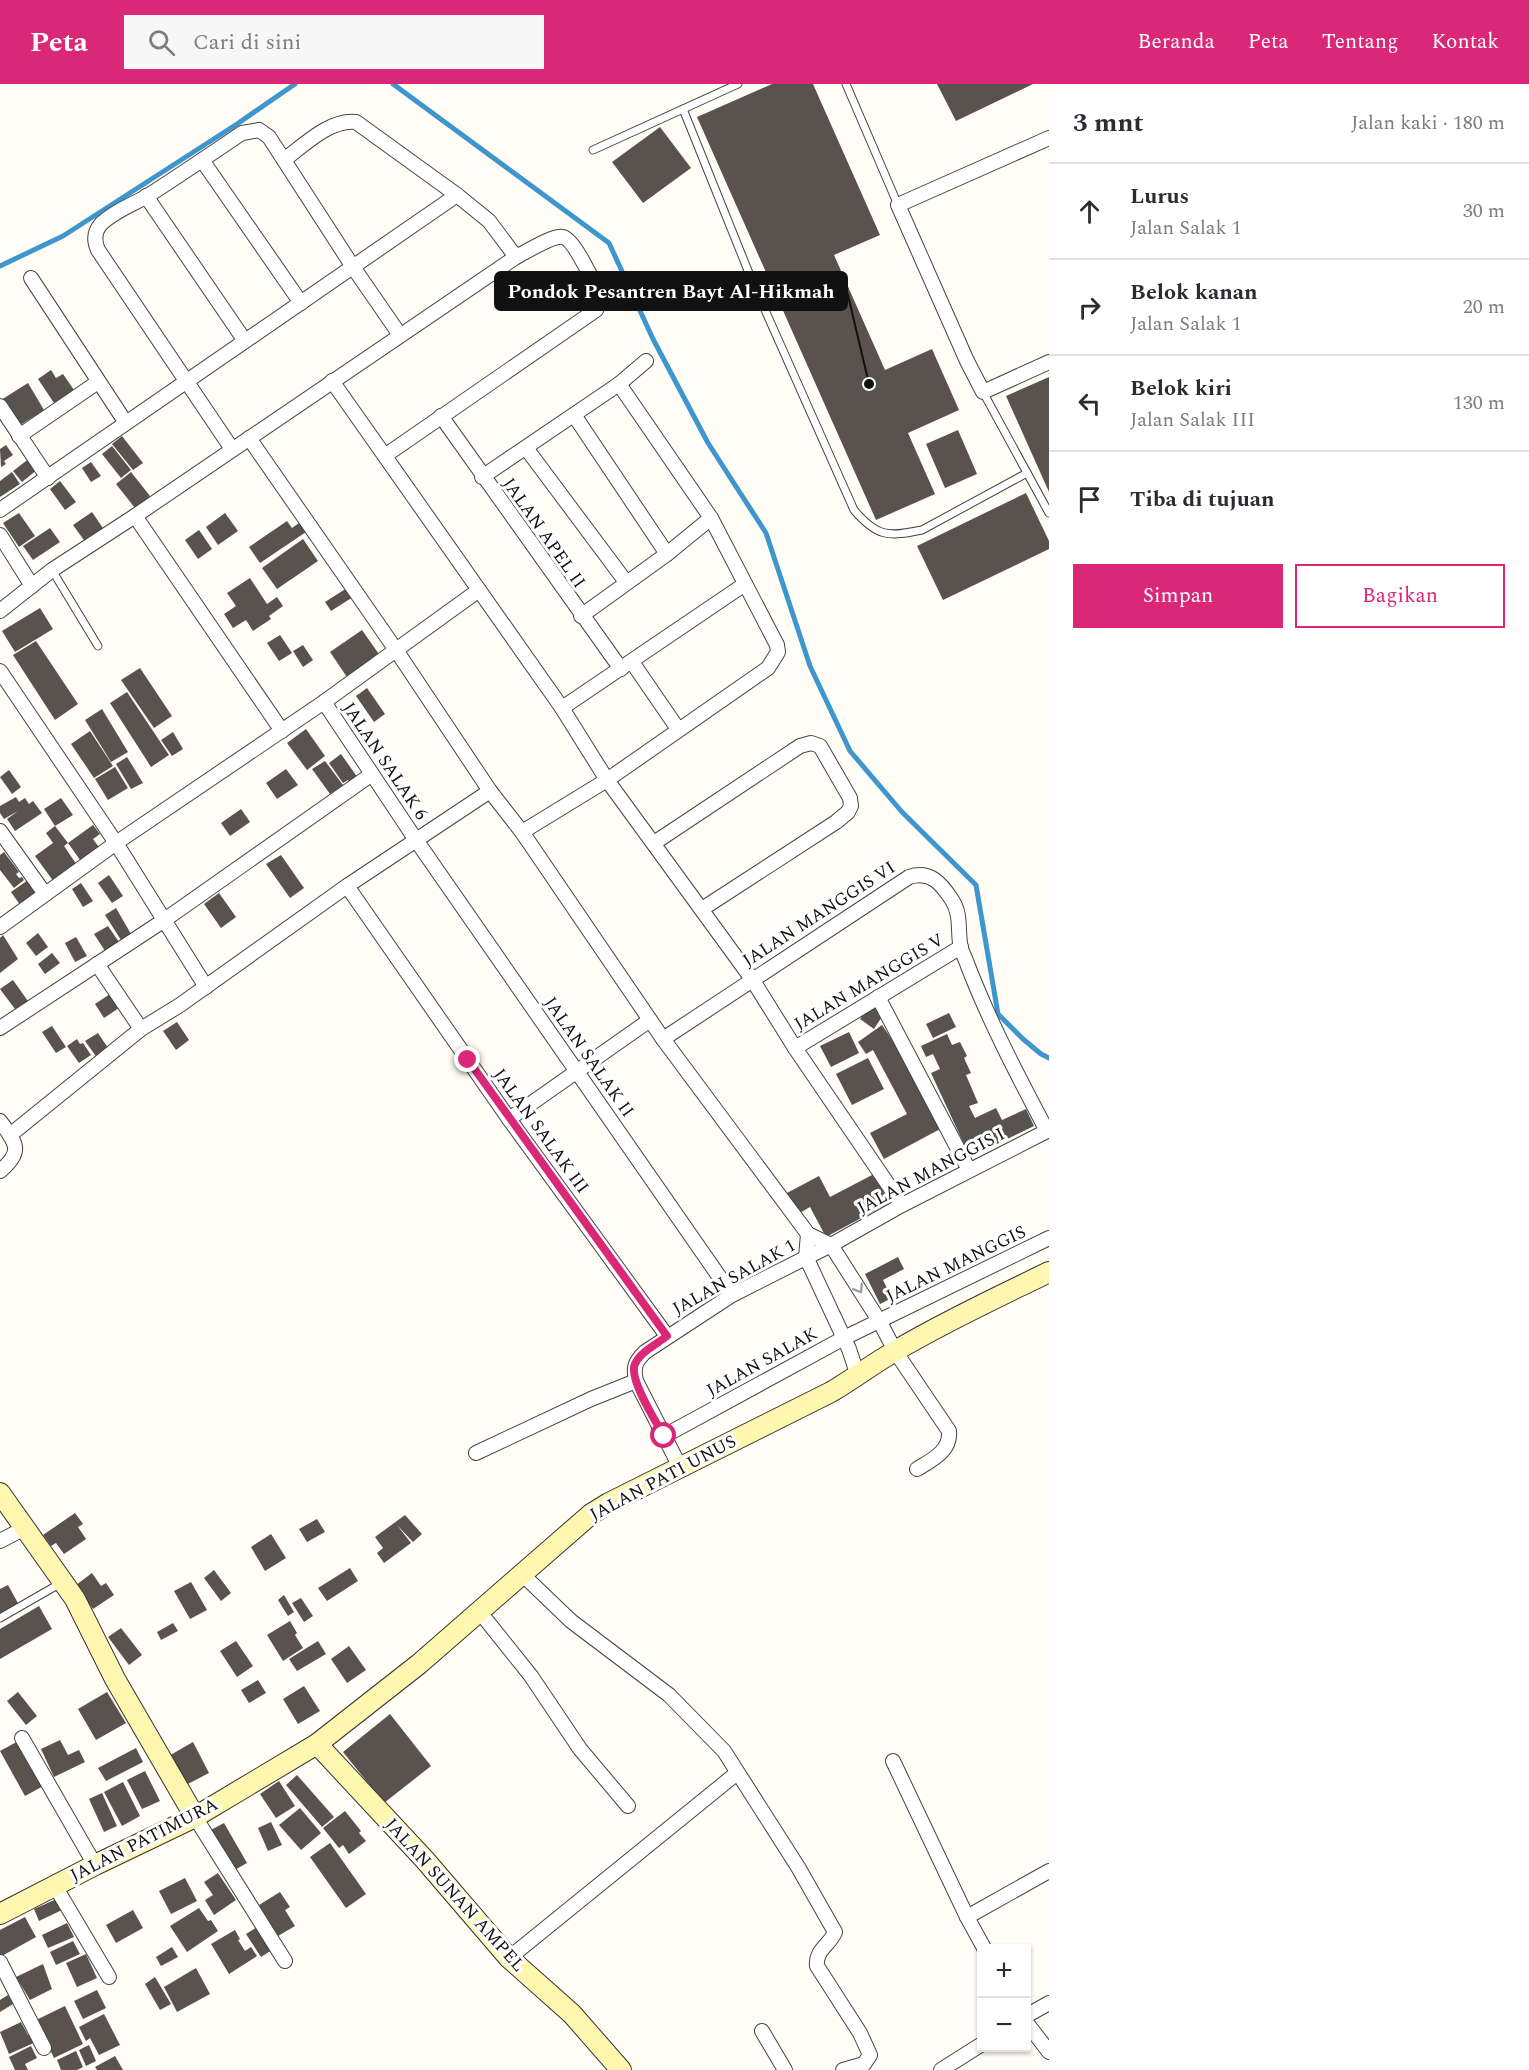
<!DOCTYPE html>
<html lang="id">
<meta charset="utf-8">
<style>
:root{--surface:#fff;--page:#f7f7f7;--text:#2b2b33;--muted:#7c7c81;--line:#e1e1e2;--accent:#db2777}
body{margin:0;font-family:Spectral,serif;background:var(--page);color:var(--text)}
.controls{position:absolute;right:18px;bottom:18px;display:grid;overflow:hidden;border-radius:0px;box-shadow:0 2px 4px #0004}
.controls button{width:54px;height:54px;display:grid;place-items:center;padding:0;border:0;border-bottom:2px solid var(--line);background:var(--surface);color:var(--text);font:30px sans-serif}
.stop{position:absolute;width:18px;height:18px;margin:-14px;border:4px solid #db2777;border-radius:50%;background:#fff}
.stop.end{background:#db2777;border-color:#fff;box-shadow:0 2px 6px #0008}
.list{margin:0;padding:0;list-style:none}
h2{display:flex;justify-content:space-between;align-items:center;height:78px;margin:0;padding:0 24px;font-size:26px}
h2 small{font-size:20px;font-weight:400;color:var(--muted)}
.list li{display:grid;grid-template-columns:39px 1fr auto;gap:18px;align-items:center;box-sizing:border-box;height:96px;padding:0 24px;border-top:2px solid var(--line)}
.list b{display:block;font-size:22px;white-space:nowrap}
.list p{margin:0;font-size:20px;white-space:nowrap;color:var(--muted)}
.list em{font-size:20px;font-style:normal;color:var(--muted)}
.actions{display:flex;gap:12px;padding:18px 24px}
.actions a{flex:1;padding:14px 0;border:2px solid var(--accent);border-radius:0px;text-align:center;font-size:21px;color:var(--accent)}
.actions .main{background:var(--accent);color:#fff}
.icon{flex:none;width:33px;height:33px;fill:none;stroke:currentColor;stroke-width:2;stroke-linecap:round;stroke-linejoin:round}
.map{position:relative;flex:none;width:1049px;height:1986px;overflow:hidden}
header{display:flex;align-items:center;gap:36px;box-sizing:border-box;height:84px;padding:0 30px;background:var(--accent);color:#fff}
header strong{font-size:28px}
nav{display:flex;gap:33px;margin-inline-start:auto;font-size:21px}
.search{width:420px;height:54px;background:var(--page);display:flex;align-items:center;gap:15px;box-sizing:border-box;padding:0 21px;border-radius:0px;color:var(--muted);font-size:22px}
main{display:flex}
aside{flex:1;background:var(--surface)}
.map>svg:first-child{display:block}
</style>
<header>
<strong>Peta</strong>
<div class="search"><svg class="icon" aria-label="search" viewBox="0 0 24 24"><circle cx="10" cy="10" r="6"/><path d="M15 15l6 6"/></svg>Cari di sini</div>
<nav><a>Beranda</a><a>Peta</a><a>Tentang</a><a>Kontak</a></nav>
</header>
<main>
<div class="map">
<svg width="1049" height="1986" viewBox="0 0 1049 1986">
<rect width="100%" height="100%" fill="#fffdf5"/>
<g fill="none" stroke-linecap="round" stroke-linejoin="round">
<g stroke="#3f96cf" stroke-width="5">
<polyline points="393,0 609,159 653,255 708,359 766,449 810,582 850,667 902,728 976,801 998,930 1023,955 1041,970 1049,974"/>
<polyline points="0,182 63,152 237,40 295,0"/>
</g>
</g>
<g fill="#5a524d">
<polygon points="772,0 813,0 880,151 834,171 885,286 932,265 959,326 908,349 935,410 876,436 697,33"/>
<polygon points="937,0 1033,0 956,37"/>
<polygon points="660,43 691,84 643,119 612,78"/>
<polygon points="51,286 56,294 63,290 76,309 56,322 38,295"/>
<polygon points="1049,293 1049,408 1006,312"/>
<polygon points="28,299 44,326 17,343 1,316"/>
<polygon points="958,346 977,390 945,404 926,360"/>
<polygon points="122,352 143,379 133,386 112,360"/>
<polygon points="6,361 13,371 4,377 6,380 1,383 0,365"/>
<polygon points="112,362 131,386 121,394 102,370"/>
<polygon points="30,374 38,385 22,398 13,387"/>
<polygon points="91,378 101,392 91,398 82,384"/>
<polygon points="12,388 20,400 0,413 0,397"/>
<polygon points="131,388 150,412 135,424 116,400"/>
<polygon points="60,397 76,418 65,426 50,405"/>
<polygon points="1026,409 1049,457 1049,465 943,516 917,462"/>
<polygon points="92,428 105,447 86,459 73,441"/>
<polygon points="19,429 35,452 19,463 3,439"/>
<polygon points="225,429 238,447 218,461 206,443"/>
<polygon points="287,437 292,444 299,439 306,448 260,479 249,463"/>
<polygon points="50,444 60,458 33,476 23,462"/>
<polygon points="199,446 212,465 198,475 185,456"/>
<polygon points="303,455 318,477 277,505 262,484"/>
<polygon points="250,494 267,520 277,513 283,522 269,532 271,535 253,547 246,536 233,544 224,530 236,522 227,509"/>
<polygon points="347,504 353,513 331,527 325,518"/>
<polygon points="40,524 53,545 15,568 2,547"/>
<polygon points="362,546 381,573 349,596 330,568"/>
<polygon points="280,551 292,569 279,577 267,559"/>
<polygon points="36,557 78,620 55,636 13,571"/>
<polygon points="303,561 313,576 303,583 293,567"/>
<polygon points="140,584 172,632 154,644 121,596"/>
<polygon points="367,604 385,630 374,638 356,612"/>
<polygon points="127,608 169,671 151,683 110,619"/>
<polygon points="102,625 128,668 111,678 85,636"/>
<polygon points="306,645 325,672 307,686 287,659"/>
<polygon points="90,647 113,682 94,694 71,660"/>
<polygon points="173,648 183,665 172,672 161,656"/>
<polygon points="341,670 358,694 350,700 348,696 343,699 329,679"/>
<polygon points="127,673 143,699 131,705 116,680"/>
<polygon points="325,677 343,701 330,710 312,685"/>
<polygon points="115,683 128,704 108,716 95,695"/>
<polygon points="286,685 298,701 277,715 266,699"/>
<polygon points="9,686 21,703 12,710 0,693"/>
<polygon points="16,713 19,718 25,714 29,720 33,717 42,729 15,747 7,735 18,727 4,735 0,729 0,722"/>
<polygon points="61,714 73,731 55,742 44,725"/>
<polygon points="241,725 250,738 230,752 221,739"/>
<polygon points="93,741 100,750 93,755 101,766 83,780 68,759"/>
<polygon points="55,742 68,759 64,762 77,781 54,798 35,772 53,759 46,749"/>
<polygon points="4,768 19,788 16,790 19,794 22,793 24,796 14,804 0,786 0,771"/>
<polygon points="281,771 304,804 290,814 266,780"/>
<polygon points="109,791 123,812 112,819 98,799"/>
<polygon points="28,796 38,810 23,825 11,808"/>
<polygon points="81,799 93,817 83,823 72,805"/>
<polygon points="219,809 236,833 221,844 204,820"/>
<polygon points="116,824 131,850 121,856 105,831"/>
<polygon points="108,842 121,861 107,870 94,850"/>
<polygon points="38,849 48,863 36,872 26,859"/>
<polygon points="3,851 18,875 0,889 0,854"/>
<polygon points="76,853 87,872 75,878 65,859"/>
<polygon points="52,869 60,879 45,890 38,880"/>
<polygon points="13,896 30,920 18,929 0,905"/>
<polygon points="110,910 119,924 104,934 95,920"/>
<polygon points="871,919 885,928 874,945 860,935"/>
<polygon points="949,929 956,943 933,954 926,940"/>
<polygon points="177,938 189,956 176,966 163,947"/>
<polygon points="882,941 891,954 895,952 944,1043 884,1075 870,1049 907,1030 873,966 866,970 858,958"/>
<polygon points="52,942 66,963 56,969 42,948"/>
<polygon points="849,948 859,969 831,983 820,962"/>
<polygon points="98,949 110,967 98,975 85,957"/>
<polygon points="947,950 952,961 960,958 967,972 964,974 971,989 966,991 978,1019 969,1022 975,1034 996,1024 1002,1036 1026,1025 1034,1042 970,1073 931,989 940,985 933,970 926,973 921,962"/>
<polygon points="77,955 80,960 83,959 91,971 79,979 67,962"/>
<polygon points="868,974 884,1005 852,1021 836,990"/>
<polygon points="874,1090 889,1119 826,1153 810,1123 796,1131 785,1110 819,1092 830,1113"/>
<polygon points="898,1173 904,1185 883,1196 892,1214 880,1220 865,1190"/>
<polygon points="75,1429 83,1440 78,1443 86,1455 64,1470 56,1459 51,1462 43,1451"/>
<polygon points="405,1431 422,1450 413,1458 397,1441 411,1459 384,1479 377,1469 383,1464 375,1453"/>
<polygon points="317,1435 325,1448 307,1458 299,1445"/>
<polygon points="271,1450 286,1474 265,1487 251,1463"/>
<polygon points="350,1484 358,1497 327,1517 318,1504"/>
<polygon points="214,1486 231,1509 221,1517 204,1494"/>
<polygon points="92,1489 101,1502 106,1499 114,1511 93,1525 76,1501"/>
<polygon points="191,1498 207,1526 190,1535 174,1507"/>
<polygon points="8,1501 19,1521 0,1532 0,1505"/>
<polygon points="284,1511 294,1528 288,1532 278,1516"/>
<polygon points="301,1514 313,1532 304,1538 292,1519"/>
<polygon points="39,1522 52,1545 0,1575 0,1545"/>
<polygon points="290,1537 297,1549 295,1551 303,1564 283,1577 267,1551"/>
<polygon points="173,1539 178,1547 161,1556 157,1548"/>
<polygon points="121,1544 142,1571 129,1581 108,1553"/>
<polygon points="236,1557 253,1582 237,1593 220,1567"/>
<polygon points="318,1557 326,1570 297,1587 289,1575"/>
<polygon points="349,1562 366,1586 347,1599 331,1575"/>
<polygon points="258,1596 266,1609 249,1619 241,1606"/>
<polygon points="304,1602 320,1627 298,1640 283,1615"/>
<polygon points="18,1608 37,1632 26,1641 7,1617"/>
<polygon points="107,1608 126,1639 96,1656 78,1625"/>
<polygon points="390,1630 431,1682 384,1719 343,1668"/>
<polygon points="22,1655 47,1700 25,1712 0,1667"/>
<polygon points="60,1656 68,1671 79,1666 85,1678 54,1693 41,1665"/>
<polygon points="193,1658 209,1689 184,1702 167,1673"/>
<polygon points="136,1664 143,1678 106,1697 98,1684"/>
<polygon points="145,1687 160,1717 142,1725 127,1696"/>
<polygon points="297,1691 334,1733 322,1743 286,1701"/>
<polygon points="279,1697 295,1722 276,1734 260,1710"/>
<polygon points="123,1698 140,1732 122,1742 104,1708"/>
<polygon points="102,1709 117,1742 104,1748 89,1715"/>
<polygon points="300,1724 321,1749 301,1766 279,1741"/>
<polygon points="345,1727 361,1747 359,1749 366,1757 349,1770 343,1761 339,1764 323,1744"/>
<polygon points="271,1738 282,1761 268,1767 258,1744"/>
<polygon points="224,1739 247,1779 231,1788 209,1747"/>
<polygon points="330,1759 366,1810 346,1824 310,1773"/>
<polygon points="218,1789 236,1816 214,1831 205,1816 213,1811 204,1798"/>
<polygon points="185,1794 197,1817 171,1830 159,1807"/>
<polygon points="280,1808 290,1823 285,1826 295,1842 278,1852 259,1821"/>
<polygon points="59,1814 64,1825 39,1837 34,1825"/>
<polygon points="199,1824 208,1837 211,1836 218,1847 187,1868 170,1842"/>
<polygon points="133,1826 143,1844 116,1859 106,1841"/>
<polygon points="25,1833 36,1853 0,1873 0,1846"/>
<polygon points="67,1839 74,1853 48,1864 42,1851"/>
<polygon points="257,1843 272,1866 261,1873 246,1850"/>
<polygon points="235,1846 240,1855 238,1856 245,1867 251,1863 257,1872 229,1890 211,1860"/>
<polygon points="73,1857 80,1870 56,1881 50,1868"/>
<polygon points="172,1863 178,1873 161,1882 156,1873"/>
<polygon points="86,1870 97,1894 77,1903 66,1879"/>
<polygon points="43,1880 52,1905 30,1916 16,1893"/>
<polygon points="196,1884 210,1910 177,1928 164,1903"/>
<polygon points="155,1893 171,1920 160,1926 145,1900"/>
<polygon points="97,1906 106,1924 83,1935 74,1917"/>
<polygon points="8,1911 13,1920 0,1928 0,1916"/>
<polygon points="65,1922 83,1960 54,1974 36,1936"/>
<polygon points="104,1930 120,1961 99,1971 90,1954 86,1957 79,1943"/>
<polygon points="21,1938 28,1951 32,1949 36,1958 9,1970 0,1948"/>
<polygon points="89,1961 96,1977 86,1982 79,1966"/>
<polygon points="31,1962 37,1974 25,1980 28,1986 15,1986 9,1973"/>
<polygon points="76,1967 83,1983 77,1986 61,1986 57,1976"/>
<polygon points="115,1972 123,1986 97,1986 95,1983"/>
</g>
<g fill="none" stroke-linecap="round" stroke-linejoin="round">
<defs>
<g id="lane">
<polyline points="846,0 898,121"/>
<path d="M683 25 753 199 854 426C877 453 888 453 922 446L1027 389"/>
<polyline points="593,66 738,0"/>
<polyline points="983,308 1049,429"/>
<polyline points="52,486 98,562"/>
<polyline points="0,1534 61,1499"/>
</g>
<g id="street">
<polyline points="1049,54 898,121 967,277 983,308 1049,278"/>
<polyline points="202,76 301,219"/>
<path d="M284 76C304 61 330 35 356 38L457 111 489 137 516 173"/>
<polyline points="146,112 245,257"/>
<polyline points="31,194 126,339"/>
<polyline points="332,297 562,624 607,696 752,895 795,964 902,1121"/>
<polyline points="0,322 48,394"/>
<polyline points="574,331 667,470"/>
<polyline points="441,332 621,585"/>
<polyline points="19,352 98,298"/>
<path d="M249 354 396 566 490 707 522 748 663 955 808 1150 831 1161 880 1238 895 1267 949 1347C951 1367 932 1376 917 1385"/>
<polyline points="526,364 626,498"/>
<path d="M232 365 98 166C94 157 94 148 101 140 114 127 134 120 149 111 180 91 211 70 242 49L259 46 269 53 353 183 400 251"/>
<polyline points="482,393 619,300 646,277"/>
<polyline points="0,426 457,111"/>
<polyline points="135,432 282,647"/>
<polyline points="0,451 32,502"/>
<path d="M0 527 52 486 135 432 516 173C526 168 553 151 563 153 575 156 594 200 600 211L601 216 596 226 386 371"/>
<polyline points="581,532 667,470 711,434"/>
<polyline points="632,578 678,645"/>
<polyline points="0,587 116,759 206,903"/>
<polyline points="324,618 416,756 732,1211"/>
<polyline points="562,624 745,500"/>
<polyline points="0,747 45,810"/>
<polyline points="522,748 607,696 768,584 778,568 777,561 711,434 619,300"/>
<polyline points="654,759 800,662 811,659 820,662 850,714 851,722 848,728 836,738 702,825"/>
<polyline points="347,802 509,1035 667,1252"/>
<polyline points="0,843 116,759 324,618 479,506"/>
<polyline points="97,880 141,945"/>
<polyline points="878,913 969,1086"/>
<polyline points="0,944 163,837 372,690"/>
<path d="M663 955 909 793C930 786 941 799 952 816 962 831 957 848 961 865 963 870 966 876 968 882 990 939 1018 992 1047 1047"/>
<polyline points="795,964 961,863"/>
<polyline points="509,1035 650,936"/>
<path d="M0 1037C16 1059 24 1067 0 1087"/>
<polyline points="10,1051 141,945 180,921 347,802 490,707"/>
<polyline points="808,1150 806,1173 849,1265 858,1292"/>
<polyline points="664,1352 844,1254 1049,1154"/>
<polyline points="476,1369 591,1315 636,1297"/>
<path d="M680 1383 636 1297C633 1283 635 1278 645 1268L732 1211 831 1161 902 1121 1049 1046"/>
<polyline points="0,1457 25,1444"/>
<path d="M522 1490 571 1537 669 1611 724 1667 798 1783 835 1848C830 1861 815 1866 817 1882L860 1949 870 1971 864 1980 843 1986"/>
<polyline points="479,1527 531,1592 580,1665 628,1722"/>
<polyline points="22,1654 95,1781"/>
<polyline points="893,1677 967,1833 984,1864"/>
<polyline points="195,1733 285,1877"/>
<polyline points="55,1802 109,1893"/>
<polyline points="967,1833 1049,1787"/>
<polyline points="509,1874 737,1689"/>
<polyline points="0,1878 44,1964"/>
<polyline points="1026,1932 1049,1919"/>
<polyline points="1026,1938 1049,1968"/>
<polyline points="762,1947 785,1986"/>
<polyline points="941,1986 982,1960"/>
</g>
<g id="secondary">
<polyline points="0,1409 75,1515 115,1595 195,1733"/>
<polyline points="317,1660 425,1776 509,1874 572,1930 621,1986"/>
<path d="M0 1830 95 1781 195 1733 317 1660 419 1580 591 1430 609 1419 831 1308C853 1295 874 1279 897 1266 946 1237 998 1213 1049 1188"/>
</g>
</defs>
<use href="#lane" stroke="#444" stroke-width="9"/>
<use href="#street" stroke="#444" stroke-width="16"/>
<use href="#secondary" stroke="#333" stroke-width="22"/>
<use href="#lane" stroke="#fff" stroke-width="7"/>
<use href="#street" stroke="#fff" stroke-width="14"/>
<use href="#secondary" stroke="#fff6b0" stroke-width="20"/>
</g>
<defs><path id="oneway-chevron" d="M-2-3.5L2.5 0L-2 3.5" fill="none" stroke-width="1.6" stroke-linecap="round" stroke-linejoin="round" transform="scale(1.5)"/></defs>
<use stroke="#a0a0a0" href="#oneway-chevron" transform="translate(859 1205) rotate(58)"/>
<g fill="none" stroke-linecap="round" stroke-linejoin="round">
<path stroke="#db2777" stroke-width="8" d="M468 976 667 1252C657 1260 640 1268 635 1280 628 1294 656 1338 664 1352"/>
</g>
<g text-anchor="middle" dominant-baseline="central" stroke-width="6" stroke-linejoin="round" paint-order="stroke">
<g font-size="18" fill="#111" stroke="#fff">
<text transform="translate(544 449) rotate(55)">JALAN APEL II</text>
<text transform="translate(385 677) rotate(56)">JALAN SALAK 6</text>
<text transform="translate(819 830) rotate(-33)">JALAN MANGGIS VI</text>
<text transform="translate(869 898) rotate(-31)">JALAN MANGGIS V</text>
<text transform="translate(589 973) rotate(55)">JALAN SALAK II</text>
<text transform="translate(541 1047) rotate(54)">JALAN SALAK III</text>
<text transform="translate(931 1087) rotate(-28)">JALAN MANGGIS I</text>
<text transform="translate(956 1180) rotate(-26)">JALAN MANGGIS</text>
<text transform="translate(734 1193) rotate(-29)">JALAN SALAK 1</text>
<text transform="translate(762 1278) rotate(-29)">JALAN SALAK</text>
<text transform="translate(663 1394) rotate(-28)">JALAN PATI UNUS</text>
<text transform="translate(144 1756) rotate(-27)">JALAN PATIMURA</text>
<text transform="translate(455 1811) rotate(48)">JALAN SUNAN AMPEL</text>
</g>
</g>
<path fill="none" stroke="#111" stroke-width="2" d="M869 300L847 207"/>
<circle fill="#111" stroke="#fff" stroke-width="2" cx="869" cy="300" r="6"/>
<rect fill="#111" stroke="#111" stroke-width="2" x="495" y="188" width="352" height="38" rx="6"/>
<g font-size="20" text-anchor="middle" font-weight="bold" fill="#fff">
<text x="671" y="214">Pondok Pesantren Bayt Al-Hikmah</text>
</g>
</svg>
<div class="controls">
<button>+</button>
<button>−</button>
</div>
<div class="stop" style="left:664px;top:1352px"></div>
<div class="stop end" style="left:468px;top:976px"></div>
</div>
<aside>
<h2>3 mnt<small>Jalan kaki · 180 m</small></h2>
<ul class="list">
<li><svg class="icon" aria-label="ahead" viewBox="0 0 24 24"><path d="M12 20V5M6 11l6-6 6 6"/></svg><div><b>Lurus</b><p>Jalan Salak 1</p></div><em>30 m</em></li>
<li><svg class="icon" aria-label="right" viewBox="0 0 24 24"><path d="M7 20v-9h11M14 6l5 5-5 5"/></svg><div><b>Belok kanan</b><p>Jalan Salak 1</p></div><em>20 m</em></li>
<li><svg class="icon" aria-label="left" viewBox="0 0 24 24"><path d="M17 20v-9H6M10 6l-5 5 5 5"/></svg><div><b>Belok kiri</b><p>Jalan Salak III</p></div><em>130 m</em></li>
<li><svg class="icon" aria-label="arrive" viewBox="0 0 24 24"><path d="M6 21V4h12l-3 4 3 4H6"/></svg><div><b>Tiba di tujuan</b></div></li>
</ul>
<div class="actions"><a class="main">Simpan</a><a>Bagikan</a></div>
</aside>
</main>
